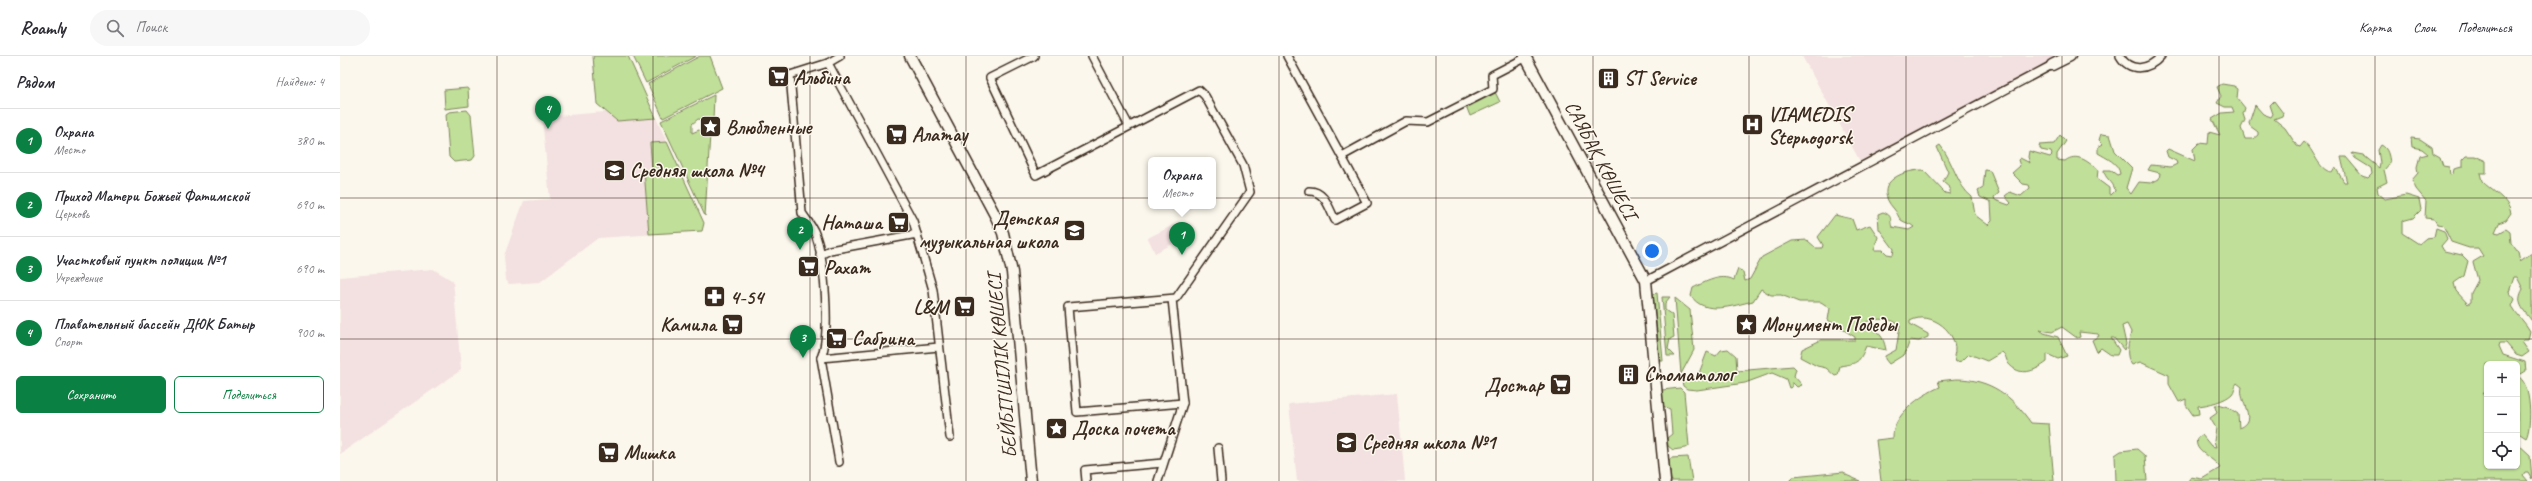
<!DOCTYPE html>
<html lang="ru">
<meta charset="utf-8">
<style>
:root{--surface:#fff;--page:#f7f7f7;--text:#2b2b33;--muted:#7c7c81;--line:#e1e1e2;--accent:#0b8043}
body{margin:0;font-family:Caveat,sans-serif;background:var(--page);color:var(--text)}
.controls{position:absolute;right:12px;bottom:12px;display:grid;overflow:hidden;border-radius:6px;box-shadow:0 1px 3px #0004}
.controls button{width:36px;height:36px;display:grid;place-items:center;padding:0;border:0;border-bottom:1px solid var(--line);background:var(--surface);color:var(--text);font:20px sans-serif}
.you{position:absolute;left:1312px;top:195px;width:14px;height:14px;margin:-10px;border:3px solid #fff;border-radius:50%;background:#1a73e8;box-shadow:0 0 0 6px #1a73e833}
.badge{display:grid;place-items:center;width:26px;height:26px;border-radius:50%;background:var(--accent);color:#fff;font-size:13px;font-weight:700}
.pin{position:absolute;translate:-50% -33px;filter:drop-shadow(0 1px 2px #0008)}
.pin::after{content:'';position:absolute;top:21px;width:14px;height:12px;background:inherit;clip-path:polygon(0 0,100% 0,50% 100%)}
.popup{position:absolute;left:808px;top:101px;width:68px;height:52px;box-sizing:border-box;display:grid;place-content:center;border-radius:6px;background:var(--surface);filter:drop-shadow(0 1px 3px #0005);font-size:13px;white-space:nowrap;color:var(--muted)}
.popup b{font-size:15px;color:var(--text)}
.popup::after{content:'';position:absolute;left:50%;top:100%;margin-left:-8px;border:8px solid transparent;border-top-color:var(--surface)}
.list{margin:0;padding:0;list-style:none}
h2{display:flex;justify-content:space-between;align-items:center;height:52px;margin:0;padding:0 16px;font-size:17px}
h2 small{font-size:13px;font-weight:400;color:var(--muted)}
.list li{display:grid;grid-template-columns:26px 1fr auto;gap:12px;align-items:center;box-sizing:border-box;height:64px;padding:0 16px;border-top:1px solid var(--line)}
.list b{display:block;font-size:15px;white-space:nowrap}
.list p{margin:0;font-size:13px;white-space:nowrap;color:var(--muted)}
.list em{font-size:13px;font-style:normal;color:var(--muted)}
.actions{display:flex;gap:8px;padding:12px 16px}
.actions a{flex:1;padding:9px 0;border:1px solid var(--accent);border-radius:6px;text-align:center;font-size:14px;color:var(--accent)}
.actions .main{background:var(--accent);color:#fff}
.icon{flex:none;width:22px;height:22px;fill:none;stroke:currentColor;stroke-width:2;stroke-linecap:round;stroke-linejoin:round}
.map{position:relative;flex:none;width:2192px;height:425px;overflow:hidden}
header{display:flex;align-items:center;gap:24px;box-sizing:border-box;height:56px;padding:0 20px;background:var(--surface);border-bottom:1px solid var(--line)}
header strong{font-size:19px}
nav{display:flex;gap:22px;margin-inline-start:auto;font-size:14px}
.search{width:280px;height:36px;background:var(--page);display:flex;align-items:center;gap:10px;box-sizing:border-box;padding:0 14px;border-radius:22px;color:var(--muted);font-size:15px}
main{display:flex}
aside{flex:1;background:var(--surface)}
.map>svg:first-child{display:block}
</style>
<header>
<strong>Roamly</strong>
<div class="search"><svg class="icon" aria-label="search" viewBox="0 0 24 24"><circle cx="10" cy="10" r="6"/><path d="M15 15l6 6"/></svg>Поиск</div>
<nav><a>Карта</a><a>Слои</a><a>Поделиться</a></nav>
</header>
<main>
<aside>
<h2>Рядом<small>Найдено: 4</small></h2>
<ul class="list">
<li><span class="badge">1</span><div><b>Охрана</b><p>Место</p></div><em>380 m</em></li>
<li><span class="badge">2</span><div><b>Приход Матери Божьей Фатимской</b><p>Церковь</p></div><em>690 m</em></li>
<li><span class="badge">3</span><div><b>Участковый пункт полиции №1</b><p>Учреждение</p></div><em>690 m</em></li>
<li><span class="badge">4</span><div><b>Плавательный бассейн ДЮК Батыр</b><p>Спорт</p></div><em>900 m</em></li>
</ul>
<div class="actions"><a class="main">Сохранить</a><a>Поделиться</a></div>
</aside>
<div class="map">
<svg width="2192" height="425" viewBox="0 0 2192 425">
<rect width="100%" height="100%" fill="#fbf7ec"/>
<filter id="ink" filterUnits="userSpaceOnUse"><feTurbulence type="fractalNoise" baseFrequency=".025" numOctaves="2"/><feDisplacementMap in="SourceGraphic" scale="8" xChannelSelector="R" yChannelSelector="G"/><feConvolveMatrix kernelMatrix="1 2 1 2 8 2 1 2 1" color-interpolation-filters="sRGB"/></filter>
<g filter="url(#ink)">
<g fill="#f3e0e0">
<polygon points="1462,0 1721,0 1520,105"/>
<polygon points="266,56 277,65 316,62 364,167 362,175 258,182 200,226 169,228 166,224 164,200 184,145 210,143 202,61"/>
<polygon points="839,166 846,181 815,197 808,182"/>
<polygon points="93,213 113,225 121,314 0,398 0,221"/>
<polygon points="1057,338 1065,425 957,425 949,348"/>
</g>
<g fill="#c0df98" stroke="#7e845b">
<polygon points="253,0 288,0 316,62 277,65 257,48"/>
<polygon points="293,0 356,0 306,27"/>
<polygon points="360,0 370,0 382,32 323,62 308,28"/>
<path d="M1882 28 1894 30 1898 33 1897 42 1905 52 1903 58 1905 64 1901 72 1905 83H1913L1918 79V76L1910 70 1909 67 1915 49 1923 58 1931 61 1933 58 1930 49 1934 45 1943 57 1942 60 1934 63 1945 72 1957 90 1960 91 1964 86C1974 93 1978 115 1992 116L1995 111 2004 126H2007L2006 123 2001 101H2006L2022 120 2028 122 2032 118 2031 112 2015 102 2012 97 2023 99 2039 112 2040 107 2038 94 2041 89C2048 92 2049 100 2050 107L2044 114 2047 126 2037 131 2038 137 2045 143 2066 139 2079 143 2081 154 2073 162 2062 165V177L2079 188 2086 182 2094 181 2096 172 2104 175 2107 183 2101 190 2104 195 2122 199 2128 205 2124 220 2114 227 2116 235 2128 248 2131 246V237L2138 224 2133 206 2143 200 2138 192H2129L2111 186 2103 169 2097 168 2094 163 2085 162 2086 145 2076 133 2072 124 2078 117 2077 111 2080 100 2088 98 2082 93 2072 91 2071 82 2080 83 2092 91 2093 97 2100 101 2103 110 2109 111 2110 119 2113 118 2114 113 2122 111V104L2126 100H2135L2146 105V117H2140L2142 125C2151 135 2168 142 2171 157L2166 164 2159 167 2155 176 2159 177 2166 173 2170 176 2171 187 2178 196 2180 205 2192 197V265C2183 253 2175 247 2183 233L2177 221H2174L2169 236 2175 243 2172 250C2177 259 2185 266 2190 275L2188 284H2183L2182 286 2189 296 2182 301 2176 299 2166 287H2160L2159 290 2163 299 2185 306 2186 315 2181 318 2177 316V308H2147V333L2143 338 2147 344V410H2177V387L2190 399 2192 423 2188 416H2185L2183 419 2188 425H1848L1851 421 1862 423 1880 412C1873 400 1853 397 1857 382L1862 379 1871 390 1876 391 1874 385 1876 372 1870 362 1877 357 1875 351 1877 348 1888 351 1898 358 1899 372C1919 363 1898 346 1902 331L1897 327C1894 330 1895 335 1892 338 1885 345 1868 349 1858 350L1859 358 1853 359 1846 349V343L1839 346 1829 328V319L1800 306 1792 309C1784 299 1789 287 1791 276L1787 268 1782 270 1786 288 1784 294 1774 282H1771L1779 294 1777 299H1771L1761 292 1757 296 1752 284 1759 280 1758 278 1739 276 1740 281 1737 282 1722 271 1712 276 1700 274 1704 277 1718 281 1727 300 1718 303 1707 298V306C1695 315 1680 322 1668 307 1666 303 1666 299 1662 296L1647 305 1629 298 1622 305 1616 306 1614 300C1621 278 1591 253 1570 265V268L1588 278V281L1579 285 1570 284 1565 298 1549 308 1545 303V300L1556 294 1560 270C1553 261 1532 262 1524 267L1525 270C1539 275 1543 279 1546 294L1526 290C1519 307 1518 307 1500 310L1498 319 1495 320 1486 312 1477 310 1460 301 1462 293 1481 284H1515V281L1488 264 1490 252 1481 246H1459L1441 239H1431L1421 233 1413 245C1392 250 1365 260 1351 240L1353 232C1365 226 1381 217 1394 224L1398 213 1403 216 1405 225 1410 223 1422 201 1452 185 1467 184 1476 192H1482L1483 189 1478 181 1495 159 1512 163 1516 174 1530 169 1538 181 1534 194H1543L1547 198 1553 199 1554 193 1539 173 1538 158 1543 156C1554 160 1549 164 1552 171L1569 174 1574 171C1570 167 1565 167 1561 164 1558 161 1557 156 1554 153 1532 129 1559 114 1583 114L1605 137 1610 138V132L1603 126 1608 116 1597 91 1600 89C1613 105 1617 130 1632 141L1635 159 1648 169 1652 165 1651 146 1640 141 1638 135 1643 132 1645 114 1650 115 1659 137 1654 141 1655 144 1669 149 1671 147 1665 140 1670 136 1681 140 1690 132 1689 129 1683 128 1672 117 1680 110 1678 104 1680 102 1690 107 1688 101 1689 95 1710 101 1712 99 1711 96 1701 94 1699 89 1714 88 1720 79 1726 85 1717 98V104L1725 105C1737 96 1747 105 1758 114L1757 123 1769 132V138L1771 139 1775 135C1774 125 1764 123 1764 114H1770L1777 119 1780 118C1779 107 1766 102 1758 97V91L1763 88 1759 84 1761 78 1770 79 1775 95 1792 112 1786 132 1791 138 1799 126 1811 127 1819 123 1820 117 1808 114 1811 109 1831 111 1837 108 1836 105 1828 101 1826 95 1828 93 1855 105 1853 93 1859 87 1868 88 1869 76 1880 79 1872 63 1882 57 1894 56 1892 51H1885L1877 47 1881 40 1877 31Z"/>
<polygon points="128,32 129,50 105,53 104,34"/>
<polygon points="1155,36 1160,46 1130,60 1126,50"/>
<polygon points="374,39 373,65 358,63 352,68 352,77 359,74 370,78 365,160 321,65"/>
<polygon points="127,54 131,59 135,100 132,104 114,106 109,101 106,58 109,56"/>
<polygon points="327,86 364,167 362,175 309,178 304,114 312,114 310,87"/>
<polygon points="1317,237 1323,305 1320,305 1313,238"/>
<polygon points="1322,241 1330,241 1325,247 1325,254 1332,259 1334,281 1330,283 1328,293 1335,300 1327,300"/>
<polygon points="1335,242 1350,254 1354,294 1341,318"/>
<polygon points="1388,293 1396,300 1397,315 1453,310 1456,313 1454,320 1462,329 1457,331 1452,326 1452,331 1449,332 1446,323 1432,317 1405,327 1357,334 1347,333 1343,330 1342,325 1346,322 1358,320 1367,296 1376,300 1381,294"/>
<path d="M2177 320C2192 325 2192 372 2186 382L2177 376Z"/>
<path d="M1616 323C1651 323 1672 340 1691 367L1709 368 1714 425H1541L1536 384 1553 382C1552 359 1581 339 1600 331L1598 325Z"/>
<polygon points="1340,332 1344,336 1349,390 1346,392 1333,394 1328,390 1327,382 1332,378 1330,353 1323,350 1322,334"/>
<polygon points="1797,393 1805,400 1807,425 1776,425 1775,399 1781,395"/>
<polygon points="1348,401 1352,425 1331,425 1329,405 1331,402"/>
<polygon points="1504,416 1506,419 1520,425 1449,425 1453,421"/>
</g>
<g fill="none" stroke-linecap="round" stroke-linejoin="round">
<defs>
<g id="street">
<polyline points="500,0 488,7 573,165 593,234 610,381"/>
<polyline points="694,0 650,22 696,119 859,34 865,40 903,109 910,136 836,242 728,251 737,356 843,347"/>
<polyline points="752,0 789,70"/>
<path d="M947 0 1027 147 995 164C989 152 985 135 969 135"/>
<path d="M1780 0C1790 17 1809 14 1821 0"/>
<path d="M488 7 450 19 462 157C466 163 471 169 474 175 485 200 491 278 481 302L499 406"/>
<polyline points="1002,100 1066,65 1088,66 1153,33 1152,19 1185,2"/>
<polyline points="480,199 490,194 577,178"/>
<polyline points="1306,225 1712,9"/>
<polyline points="481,302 599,291"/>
<polyline points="878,392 881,425"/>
<polyline points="746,425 745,414 823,407"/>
<polyline points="818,425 843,347 832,243"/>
</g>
<g id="secondary">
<polyline points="570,0 656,161 663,177 672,216 691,425"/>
<polyline points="1185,0 1306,225 1325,425"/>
<polyline points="1712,9 1730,0"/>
</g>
</defs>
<use href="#street" stroke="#3b2a1e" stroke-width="10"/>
<use href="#secondary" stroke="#3b2a1e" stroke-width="13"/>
<use href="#street" stroke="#fbf7ec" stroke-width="7"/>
<use href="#secondary" stroke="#fbf7ec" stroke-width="10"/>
</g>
</g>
<path fill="none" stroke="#3b2a1e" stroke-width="1" stroke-opacity="0.55" d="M157 0V425M313 0V425M470 0V425M626 0V425M783 0V425M939 0V425M1096 0V425M1253 0V425M1409 0V425M1566 0V425M1722 0V425M1879 0V425M2035 0V425M0 142H2192M0 283H2192"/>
<defs>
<symbol id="supermarket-square" viewBox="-11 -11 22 22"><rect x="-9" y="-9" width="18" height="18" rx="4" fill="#3b2a1e" stroke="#fbf7ec"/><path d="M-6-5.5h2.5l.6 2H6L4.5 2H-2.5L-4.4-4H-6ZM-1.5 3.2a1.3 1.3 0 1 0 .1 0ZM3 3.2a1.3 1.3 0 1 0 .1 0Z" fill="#fff"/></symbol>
<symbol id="building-square" viewBox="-11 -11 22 22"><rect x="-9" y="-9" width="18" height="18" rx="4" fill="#3b2a1e" stroke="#fbf7ec"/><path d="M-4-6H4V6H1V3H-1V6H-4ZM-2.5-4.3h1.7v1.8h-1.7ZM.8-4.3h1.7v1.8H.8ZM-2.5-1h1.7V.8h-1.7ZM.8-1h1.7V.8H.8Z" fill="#fff"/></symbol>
<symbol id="hospital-square" viewBox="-11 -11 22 22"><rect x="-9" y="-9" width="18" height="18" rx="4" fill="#3b2a1e" stroke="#fbf7ec"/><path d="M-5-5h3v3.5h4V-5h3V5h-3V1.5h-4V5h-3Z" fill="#fff"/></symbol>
<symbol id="sight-square" viewBox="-11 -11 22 22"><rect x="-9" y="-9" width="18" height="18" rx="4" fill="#3b2a1e" stroke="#fbf7ec"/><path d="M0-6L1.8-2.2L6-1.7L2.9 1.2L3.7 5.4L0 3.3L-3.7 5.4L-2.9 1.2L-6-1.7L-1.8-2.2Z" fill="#fff"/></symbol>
<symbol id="school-square" viewBox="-11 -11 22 22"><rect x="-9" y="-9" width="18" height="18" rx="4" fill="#3b2a1e" stroke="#fbf7ec"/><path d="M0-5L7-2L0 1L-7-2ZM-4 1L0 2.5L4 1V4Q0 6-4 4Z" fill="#fff"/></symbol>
<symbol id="pharmacy-square" viewBox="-11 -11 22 22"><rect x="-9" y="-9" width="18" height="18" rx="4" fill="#3b2a1e" stroke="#fbf7ec"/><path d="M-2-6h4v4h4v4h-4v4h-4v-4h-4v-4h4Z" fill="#fff"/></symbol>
</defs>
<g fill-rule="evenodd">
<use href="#supermarket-square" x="426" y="8" width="25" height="25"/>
<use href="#building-square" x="1256" y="10" width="25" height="25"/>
<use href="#hospital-square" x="1400" y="56" width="25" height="25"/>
<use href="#sight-square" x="358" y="58" width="25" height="25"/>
<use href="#supermarket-square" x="544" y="66" width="25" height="25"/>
<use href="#school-square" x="262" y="102" width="25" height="25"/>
<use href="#supermarket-square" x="546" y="154" width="25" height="25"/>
<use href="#school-square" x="722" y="162" width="25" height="25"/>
<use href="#supermarket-square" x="456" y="198" width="25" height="25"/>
<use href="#pharmacy-square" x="362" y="228" width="25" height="25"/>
<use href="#supermarket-square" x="612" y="238" width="25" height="25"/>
<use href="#supermarket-square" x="380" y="256" width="25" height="25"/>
<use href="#sight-square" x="1394" y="256" width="25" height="25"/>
<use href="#supermarket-square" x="484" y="270" width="25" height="25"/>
<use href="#building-square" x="1276" y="306" width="25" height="25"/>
<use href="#supermarket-square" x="1208" y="316" width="25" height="25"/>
<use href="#sight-square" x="704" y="360" width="25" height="25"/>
<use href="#school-square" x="994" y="374" width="25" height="25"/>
<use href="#supermarket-square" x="256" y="384" width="25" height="25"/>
</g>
<g text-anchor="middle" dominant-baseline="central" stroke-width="3" stroke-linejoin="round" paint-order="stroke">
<g font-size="20" font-weight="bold" fill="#3b2a1e" stroke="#fbf7ec" text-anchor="start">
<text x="454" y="21">Альбина</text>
<text x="1284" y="22">ST Service</text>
<text x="1428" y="58">VIAMEDIS<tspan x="1428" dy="23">Stepnogorsk</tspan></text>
<text x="386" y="71">Влюбленные</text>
<text x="572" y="78">Алатау</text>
<text x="290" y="114">Средняя школа №4</text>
<text x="718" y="162" text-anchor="end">Детская<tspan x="718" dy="23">музыкальная школа</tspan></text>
<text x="542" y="166" text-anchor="end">Наташа</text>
<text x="484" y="211">Рахат</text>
<text x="390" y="241">4-54</text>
<text x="608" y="251" text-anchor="end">L&amp;M</text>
<text x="376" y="268" text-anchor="end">Камила</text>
<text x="1422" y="268">Монумент Победы</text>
<text x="512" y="282">Сабрина</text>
<text x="1304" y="318">Стоматолог</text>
<text x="1204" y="329" text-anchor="end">Достар</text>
<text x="732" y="372">Доска почета</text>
<text x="1022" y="386">Средняя школа №1</text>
<text x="284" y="396">Мишка</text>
</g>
<g font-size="20" fill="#3b2a1e" stroke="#fbf7ec">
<text transform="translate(1261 104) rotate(62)">САЯБАҚ КӨШЕСІ</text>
<text transform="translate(662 310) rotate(-95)">БЕЙБІТШІЛІК КӨШЕСІ</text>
</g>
</g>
</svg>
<div class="controls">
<button>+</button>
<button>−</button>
<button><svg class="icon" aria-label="locate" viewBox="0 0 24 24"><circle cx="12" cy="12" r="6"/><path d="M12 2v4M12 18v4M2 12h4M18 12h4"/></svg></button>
</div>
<div class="you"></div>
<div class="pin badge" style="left:842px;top:199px">1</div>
<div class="popup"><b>Охрана</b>Место</div>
<div class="pin badge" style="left:460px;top:194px">2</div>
<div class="pin badge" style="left:463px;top:302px">3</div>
<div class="pin badge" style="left:208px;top:73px">4</div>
</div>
</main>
